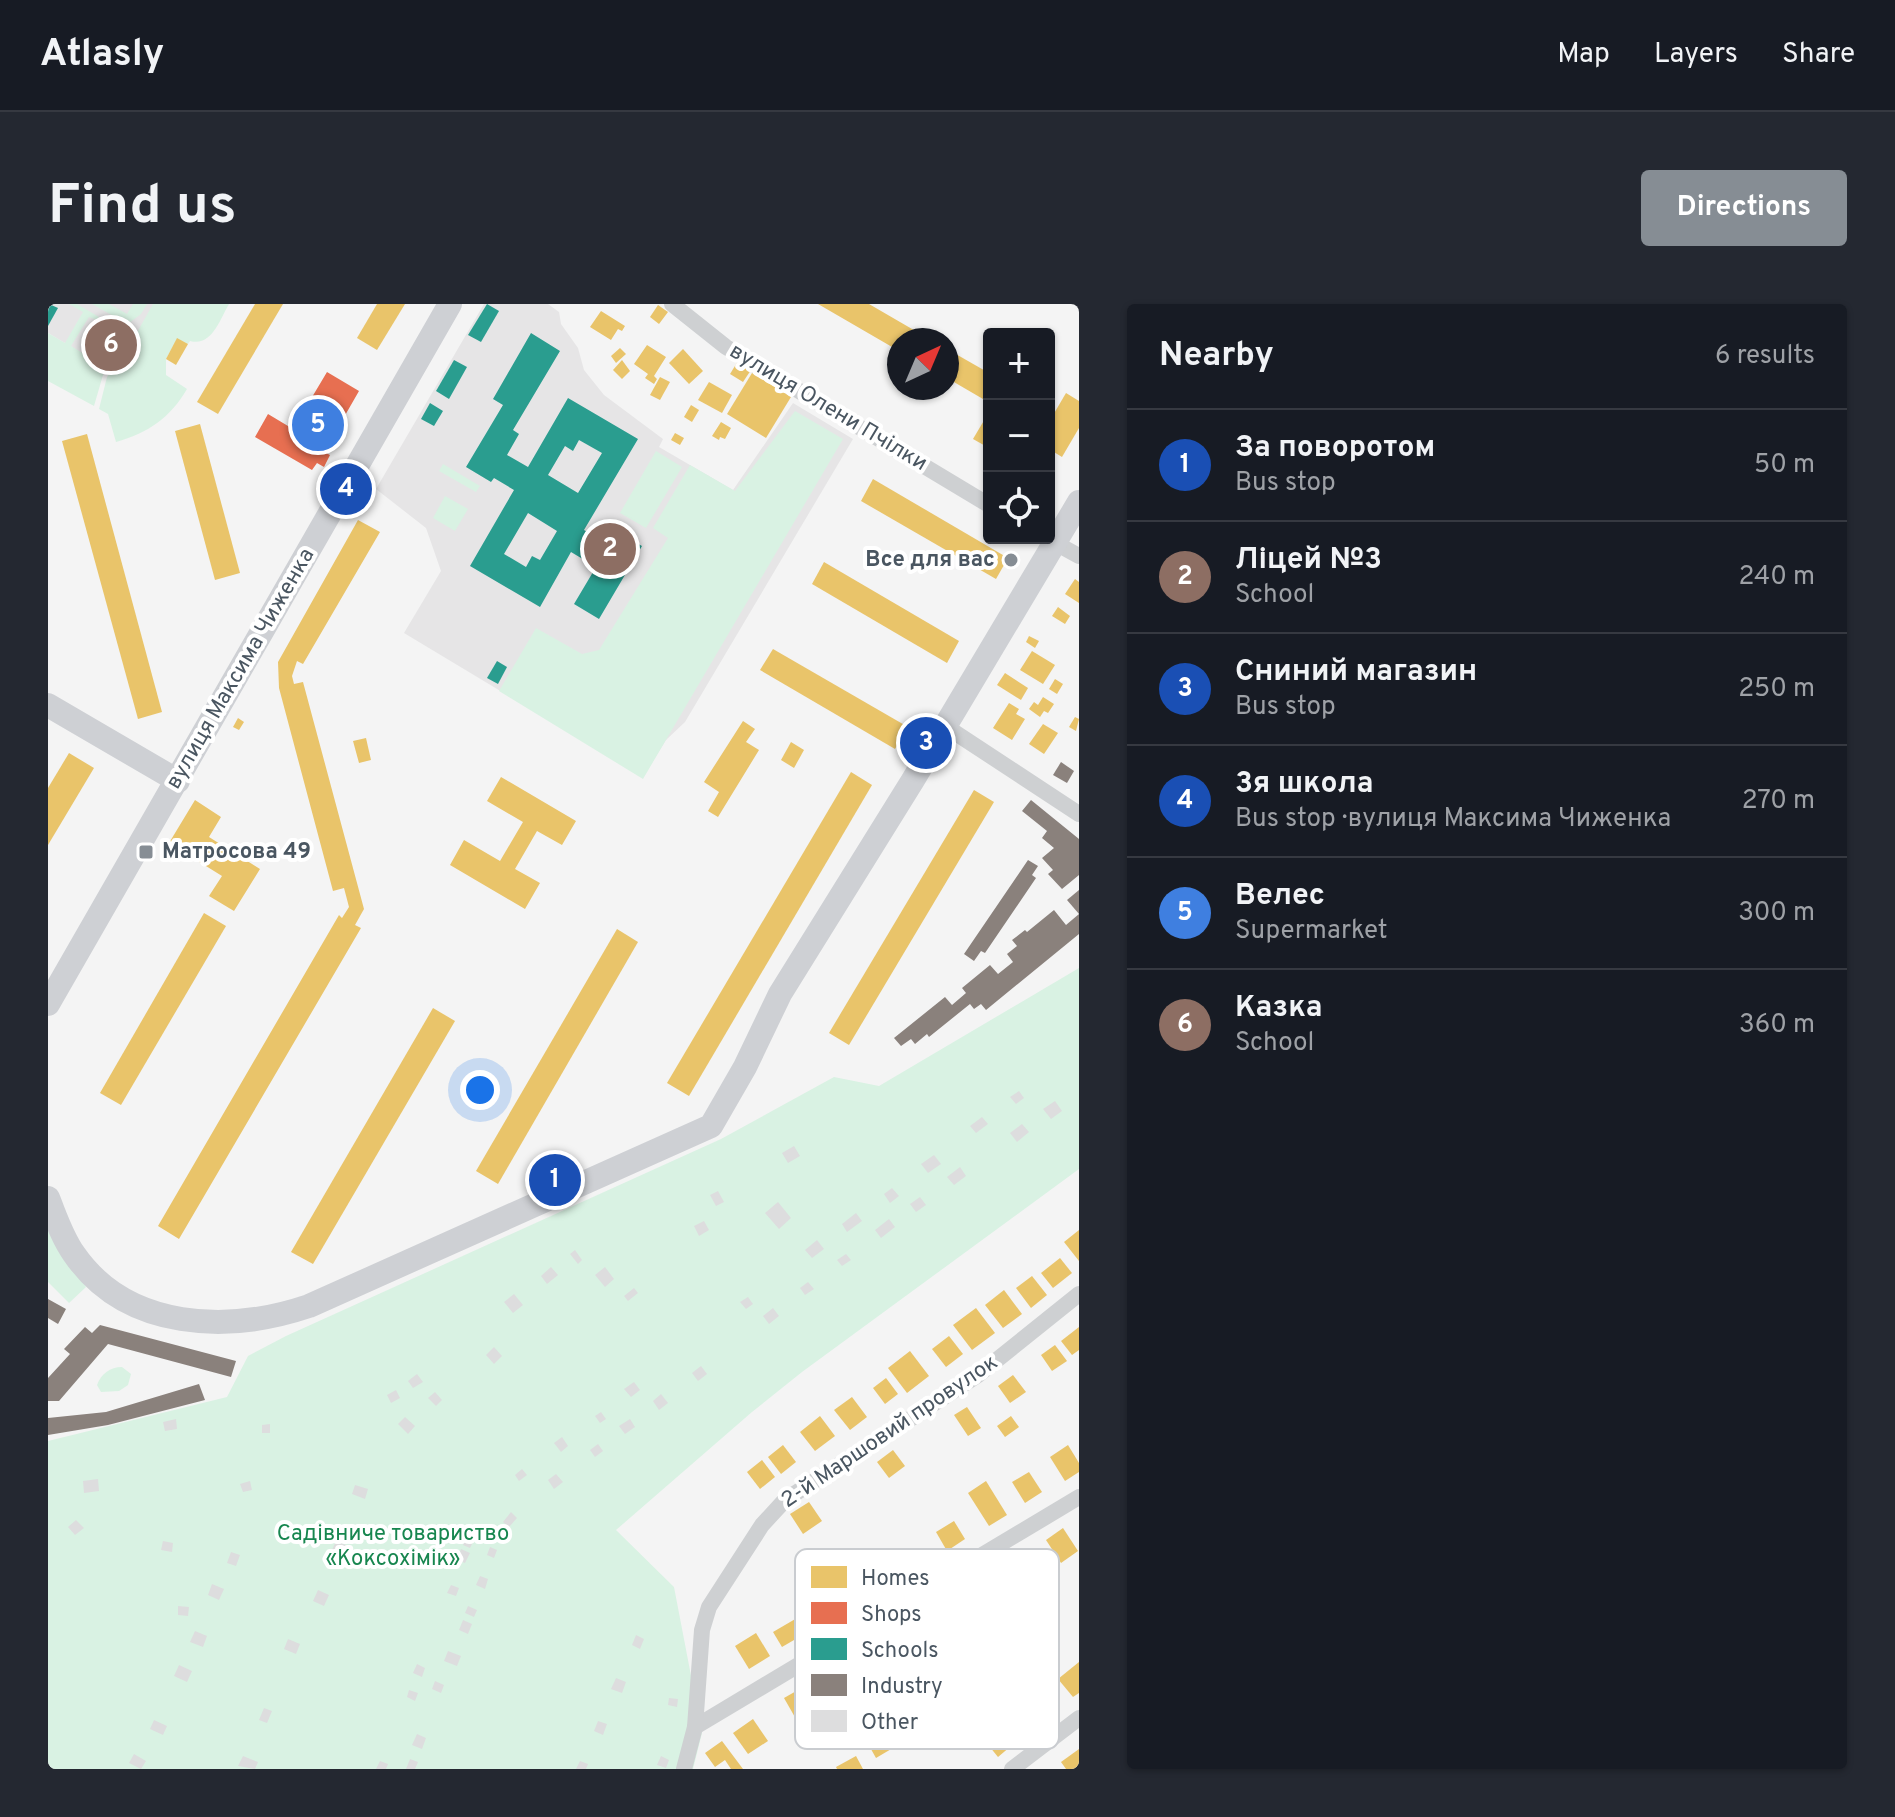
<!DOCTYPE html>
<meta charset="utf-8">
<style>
:root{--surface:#171b24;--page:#242831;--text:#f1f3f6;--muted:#9ea1a6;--line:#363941;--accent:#868d94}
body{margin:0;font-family:Overpass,sans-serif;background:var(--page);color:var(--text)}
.controls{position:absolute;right:24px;top:24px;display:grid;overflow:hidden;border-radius:8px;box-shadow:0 2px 6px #0004}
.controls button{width:72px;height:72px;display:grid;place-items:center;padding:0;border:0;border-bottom:2px solid var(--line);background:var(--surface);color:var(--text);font:40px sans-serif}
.compass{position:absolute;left:839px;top:24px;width:72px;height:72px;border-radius:50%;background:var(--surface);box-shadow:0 2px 6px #0004;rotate:44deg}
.you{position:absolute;left:432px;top:786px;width:28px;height:28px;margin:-20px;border:6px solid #fff;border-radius:50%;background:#1a73e8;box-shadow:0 0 0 12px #1a73e833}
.badge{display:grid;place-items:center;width:52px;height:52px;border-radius:50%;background:var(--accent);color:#fff;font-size:26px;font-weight:700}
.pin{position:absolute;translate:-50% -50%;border:4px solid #fff;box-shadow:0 2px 8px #0006}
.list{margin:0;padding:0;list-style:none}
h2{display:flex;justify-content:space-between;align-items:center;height:104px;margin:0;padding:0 32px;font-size:34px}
h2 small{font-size:26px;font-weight:400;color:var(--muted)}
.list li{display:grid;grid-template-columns:52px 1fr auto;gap:24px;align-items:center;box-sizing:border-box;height:112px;padding:0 32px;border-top:2px solid var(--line)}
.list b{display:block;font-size:30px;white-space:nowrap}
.list p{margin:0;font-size:26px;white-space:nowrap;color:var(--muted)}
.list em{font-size:26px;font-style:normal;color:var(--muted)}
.icon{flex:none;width:44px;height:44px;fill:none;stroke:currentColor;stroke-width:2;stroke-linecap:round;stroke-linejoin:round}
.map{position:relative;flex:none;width:1031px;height:1465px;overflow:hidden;border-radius:8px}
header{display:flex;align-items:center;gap:48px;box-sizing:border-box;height:112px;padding:0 40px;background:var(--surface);border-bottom:2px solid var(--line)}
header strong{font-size:38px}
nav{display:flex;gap:44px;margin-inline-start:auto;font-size:28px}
.intro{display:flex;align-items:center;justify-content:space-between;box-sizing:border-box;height:192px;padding:0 48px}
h1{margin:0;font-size:56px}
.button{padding:20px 36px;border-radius:8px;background:var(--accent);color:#fff;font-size:28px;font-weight:700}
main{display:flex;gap:48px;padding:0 48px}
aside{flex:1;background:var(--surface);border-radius:8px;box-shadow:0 2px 6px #0004}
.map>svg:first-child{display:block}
</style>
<header>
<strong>Atlasly</strong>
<nav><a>Map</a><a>Layers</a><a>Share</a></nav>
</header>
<div class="intro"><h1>Find us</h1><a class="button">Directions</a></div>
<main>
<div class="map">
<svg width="1031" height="1465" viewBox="0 0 1031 1465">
<rect width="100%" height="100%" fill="#f4f4f4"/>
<g fill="#e6e5e6">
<polygon points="0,0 131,0 84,79 0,29"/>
<polygon points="436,0 500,0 511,8 513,20 530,44 536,66 556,91 615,135 611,143 685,186 745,99 805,135 637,418 618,436 595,473 356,329 393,267 378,224 328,185"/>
</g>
<g fill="#d9f2e3">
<polygon points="21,0 29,0 51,13 49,16 41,13 23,42 36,50 54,14 83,31 55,71 46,102 0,77 0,29 17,39 35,8"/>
<polygon points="44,0 61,0 79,10 85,0 99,0 93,10 81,19 76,18"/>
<path d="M105 0H181C172 15 164 43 142 37L140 40 129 35 118 55V71L139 85C122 114 100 129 68 138L60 110 51 105 59 73 78 48Z"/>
<polygon points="747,107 795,135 595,475 451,387 488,324 534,350 551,346 620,234 605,224 642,161 687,187"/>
<polygon points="608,147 634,163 598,224 572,209"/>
<polygon points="395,160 432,182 428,188 391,167"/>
<polygon points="397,192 420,205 407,227 385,214"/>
<polygon points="1031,664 1031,865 754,1068 704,1108 568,1226 626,1283 654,1429 645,1465 0,1465 0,1137 179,1093 200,1052 238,1032 673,835 786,773 831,782"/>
<polygon points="0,918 9,939 38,983 21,999 0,978"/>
<path d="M74 1063 83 1070 80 1081 71 1087 53 1088 49 1081C53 1070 62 1063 74 1063Z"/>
</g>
<g fill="#e9c46a">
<polygon points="207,0 235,0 170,110 149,98"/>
<polygon points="329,0 357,0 329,46 309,34"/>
<polygon points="770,0 821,0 883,36 851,36 851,47"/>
<polygon points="610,1 620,8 611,20 602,13"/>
<polygon points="553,7 577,22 574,27 570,25 563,36 542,23"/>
<polygon points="129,34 140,40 128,61 118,55"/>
<polygon points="599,41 618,53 606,72 609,75 606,80 597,74 600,70 586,60"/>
<polygon points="572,44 578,50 568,59 563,52"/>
<polygon points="635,45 655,67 641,80 621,59"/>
<polygon points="899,45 941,69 941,85 935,95 899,74"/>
<polygon points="574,56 582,67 574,75 565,66"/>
<polygon points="690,57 703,66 695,78 682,70"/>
<polygon points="704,69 743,93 718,134 679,110"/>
<polygon points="612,73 622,78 612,96 602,91"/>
<polygon points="661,78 684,91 674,109 650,96"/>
<polygon points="1018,89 1031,97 1031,124 1014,153 1001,145 1001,118"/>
<polygon points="643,101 651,106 644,118 636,113"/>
<polygon points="941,108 941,144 925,135"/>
<polygon points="673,118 683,124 677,135 672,133 671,136 664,132"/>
<polygon points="152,120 192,269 167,276 127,127"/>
<polygon points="627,129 636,134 632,141 623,136"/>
<polygon points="39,130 114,408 90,415 14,137"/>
<polygon points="825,175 960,254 948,275 813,197"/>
<polygon points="310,216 332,228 255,360 249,357 244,372 246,380 255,378 316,605 307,621 313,624 131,935 110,922 291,611 294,614 301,603 296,584 285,587 231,384 230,358"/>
<polygon points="776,258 911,337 899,359 764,280"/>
<polygon points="1027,275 1031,278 1031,299 1017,290"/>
<polygon points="1010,303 1022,312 1017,320 1004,312"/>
<polygon points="981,332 991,337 987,344 978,338"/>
<polygon points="725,345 860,423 847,445 712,366"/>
<polygon points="984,347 1007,361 995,380 972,366"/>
<polygon points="957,369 980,384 973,396 949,381"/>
<polygon points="1007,375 1015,380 1009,390 1001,385"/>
<polygon points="995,393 1006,400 1000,409 996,407 992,413 981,405 986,398 990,401"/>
<polygon points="961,399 971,405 968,410 977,415 964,436 945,424"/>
<polygon points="1027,413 1031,415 1028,427 1021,423"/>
<polygon points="190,414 196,418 191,426 185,423"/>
<polygon points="695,417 707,425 698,438 711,446 670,513 660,507 671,488 656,478"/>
<polygon points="995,420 1010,429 996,450 981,440"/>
<polygon points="318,434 323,456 311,459 305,437"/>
<polygon points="743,438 756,446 746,464 733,456"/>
<polygon points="21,449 46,464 0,541 0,484"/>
<polygon points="803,468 824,481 641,792 619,779"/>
<polygon points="453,473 528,517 514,541 489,527 467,565 492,579 477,605 402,561 416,536 452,557 475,518 439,497"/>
<polygon points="926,486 946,498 801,741 781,729"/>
<polygon points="147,496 173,513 161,533 212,565 186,607 161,592 174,572 121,539"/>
<polygon points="156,609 178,622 73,801 52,789"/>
<polygon points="569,625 590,638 450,880 428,867"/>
<polygon points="385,704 407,717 265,960 243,948"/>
<polygon points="1031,926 1031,957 1016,938"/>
<polygon points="1012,954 1024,969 1005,984 993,969"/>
<polygon points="984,972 999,991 983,1004 968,984"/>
<polygon points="956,986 974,1010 955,1024 937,1001"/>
<polygon points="928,1004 947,1029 924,1046 905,1021"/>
<polygon points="1031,1023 1031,1046 1024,1051 1013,1037"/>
<polygon points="901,1032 915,1050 898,1063 884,1045"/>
<polygon points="1007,1041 1019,1057 1004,1067 993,1051"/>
<polygon points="862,1047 881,1072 859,1089 840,1064"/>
<polygon points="965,1071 978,1088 962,1099 950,1082"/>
<polygon points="838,1074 850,1090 837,1100 825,1084"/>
<polygon points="804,1093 819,1113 802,1126 786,1106"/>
<polygon points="919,1103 933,1124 920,1132 906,1111"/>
<polygon points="772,1112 787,1132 767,1147 752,1128"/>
<polygon points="963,1112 971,1123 957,1133 949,1122"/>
<polygon points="735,1141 748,1158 733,1170 720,1153"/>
<polygon points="1020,1141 1031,1159 1031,1168 1017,1177 1002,1153"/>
<polygon points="845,1146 857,1162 841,1174 829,1158"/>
<polygon points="714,1156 727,1173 712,1185 699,1168"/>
<polygon points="981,1168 994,1188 977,1199 964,1178"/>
<polygon points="938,1177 959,1211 941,1222 920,1189"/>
<polygon points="761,1198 774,1217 755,1230 742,1210"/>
<polygon points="906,1217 917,1235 899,1247 888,1228"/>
<polygon points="1015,1224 1030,1247 1013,1259 998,1236"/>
<polygon points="749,1314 758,1329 734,1343 725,1328"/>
<polygon points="708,1329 722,1352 701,1365 687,1342"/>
<polygon points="1031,1358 1031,1389 1025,1393 1010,1375"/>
<polygon points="750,1386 766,1413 752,1422 736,1394"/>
<polygon points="705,1415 720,1437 700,1450 685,1429"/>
<polygon points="952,1417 969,1437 950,1453 933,1432"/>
<polygon points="837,1418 850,1441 828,1454 815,1431"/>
<polygon points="674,1437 695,1465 683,1465 677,1456 667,1463 657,1449"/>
<polygon points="1031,1445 1031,1465 1018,1465 1013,1458"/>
<polygon points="808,1452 815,1465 789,1465 788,1463"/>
</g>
<polygon fill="#e76f51" points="279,68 311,87 276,148 282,151 276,163 269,159 264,166 207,133 220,110 245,125"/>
<g fill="#2a9d8f" fill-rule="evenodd">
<polygon points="1,0 10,4 0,22 0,2"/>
<polygon points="439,0 451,7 433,38 420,31"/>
<path d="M483 29 512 47 465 126 471 130 459 151 480 163 520 94 590 135 536 226 561 241 569 228 594 242 551 315 526 300 548 263 523 248 492 303 422 262 466 186 446 174 443 178 418 163 455 101 445 95ZM531 136 554 149 530 189 500 171 517 142 525 147ZM480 209 509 227 492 256 484 252 478 263 456 250Z"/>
<polygon points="406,56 419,63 401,95 388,87"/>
<polygon points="382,99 395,107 386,122 373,115"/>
<polygon points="449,357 459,363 450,380 439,374"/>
</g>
<g fill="#8a817c">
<polygon points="1013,458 1026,467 1019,479 1005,471"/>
<polygon points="983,496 1031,535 1031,571 1014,585 1000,570 1005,566 994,554 1006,544 994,534 999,527 974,507"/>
<polygon points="980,556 990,562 984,571 988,574 937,649 933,647 926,657 916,650"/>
<polygon points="1031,586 1031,610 1019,596"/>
<polygon points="1006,606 1018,621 1031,610 1031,630 938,706 933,700 926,705 922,700 881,733 879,730 867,740 863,735 853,742 846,734 897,693 904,701 918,689 914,684 942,661 950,670 965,658 959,650 969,642 964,636 977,626 979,628"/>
<polygon points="0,995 18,1005 10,1020 0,1014"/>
<polygon points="52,1021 188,1057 183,1073 60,1040 11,1097 0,1097 0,1074 22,1050 16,1045 37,1023 44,1029"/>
<polygon points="151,1080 157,1096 60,1121 0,1131 0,1114 58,1108"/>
</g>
<g fill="#ddddde">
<polygon points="971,787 976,794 968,800 962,793"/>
<polygon points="1007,797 1014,807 1003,815 995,805"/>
<polygon points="934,813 940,820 928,829 922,822"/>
<polygon points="974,820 981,828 969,838 962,829"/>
<polygon points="746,842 752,852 740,859 734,849"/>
<polygon points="886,851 893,860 880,869 873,860"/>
<polygon points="912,863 918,872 906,881 899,873"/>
<polygon points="844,884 851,892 842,899 836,890"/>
<polygon points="670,887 676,898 668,902 662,891"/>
<polygon points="872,893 878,901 868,908 862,900"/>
<polygon points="730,898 743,914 731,925 717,909"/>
<polygon points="808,909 814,917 799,928 794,920"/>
<polygon points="841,915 847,923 833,934 827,926"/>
<polygon points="656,917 661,926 651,932 646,922"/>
<polygon points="769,936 776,945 764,954 757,946"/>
<polygon points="527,946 534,956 530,960 522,950"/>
<polygon points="798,950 803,956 794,962 789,956"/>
<polygon points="503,963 510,971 499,980 493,972"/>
<polygon points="557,963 566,975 557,983 547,971"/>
<polygon points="760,978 766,985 757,991 752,984"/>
<polygon points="586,984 590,989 580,997 576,992"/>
<polygon points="466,990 475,1001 465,1009 456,998"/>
<polygon points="700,993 705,1000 698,1005 692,998"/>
<polygon points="725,1004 731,1012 721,1020 715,1012"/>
<polygon points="446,1043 454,1052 446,1060 438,1051"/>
<polygon points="653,1062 659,1070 650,1077 644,1069"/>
<polygon points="369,1070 375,1078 365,1084 360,1077"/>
<polygon points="586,1078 592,1086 583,1093 576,1085"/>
<polygon points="348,1086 352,1094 343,1099 339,1091"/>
<polygon points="387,1088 394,1096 388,1102 380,1094"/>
<polygon points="613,1090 620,1099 611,1106 605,1097"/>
<polygon points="553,1108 558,1115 552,1119 547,1112"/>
<polygon points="357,1113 367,1122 360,1130 350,1120"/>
<polygon points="128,1115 129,1125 117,1127 115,1118"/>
<polygon points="582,1115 587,1123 577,1130 571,1122"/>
<polygon points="222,1120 222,1129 214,1129 214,1121"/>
<polygon points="514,1133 520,1142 513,1148 506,1139"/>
<polygon points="550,1140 555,1147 547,1153 542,1146"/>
<polygon points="474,1165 479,1171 471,1177 467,1171"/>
<polygon points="508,1170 515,1178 506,1185 500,1176"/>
<polygon points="50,1175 51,1187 36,1189 35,1177"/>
<polygon points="202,1177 204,1186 195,1188 192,1180"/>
<polygon points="307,1181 320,1185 317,1195 304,1190"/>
<polygon points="463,1208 469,1214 461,1223 455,1218"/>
<polygon points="28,1216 36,1224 27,1231 20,1223"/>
<polygon points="418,1233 426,1236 422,1244 415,1241"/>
<polygon points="115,1237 125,1239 124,1248 113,1246"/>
<polygon points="288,1237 298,1241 294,1250 284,1246"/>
<polygon points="442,1243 449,1246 446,1254 439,1251"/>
<polygon points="413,1245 422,1249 417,1259 409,1256"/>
<polygon points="183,1248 192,1251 188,1262 179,1259"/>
<polygon points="432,1272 440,1275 437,1285 428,1281"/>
<polygon points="164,1280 176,1285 171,1296 160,1291"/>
<polygon points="403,1281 411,1284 408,1292 399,1289"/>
<polygon points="270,1286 281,1291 276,1302 265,1297"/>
<polygon points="130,1302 141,1303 140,1312 130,1311"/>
<polygon points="420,1302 429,1306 426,1313 417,1309"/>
<polygon points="415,1316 424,1320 420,1330 411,1326"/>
<polygon points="147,1327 159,1332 155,1343 142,1338"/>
<polygon points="588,1331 596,1335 592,1345 584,1341"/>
<polygon points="240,1335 252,1340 248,1350 236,1345"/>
<polygon points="400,1347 413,1352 409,1362 396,1357"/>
<polygon points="369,1360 377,1364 374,1373 365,1369"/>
<polygon points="131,1361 144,1367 139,1378 126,1372"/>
<polygon points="568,1374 578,1378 574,1389 563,1385"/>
<polygon points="387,1377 396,1381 393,1389 384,1385"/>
<polygon points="361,1386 370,1389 367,1397 359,1393"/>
<polygon points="621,1394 630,1395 629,1403 620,1401"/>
<polygon points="216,1404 224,1407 219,1419 211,1416"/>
<polygon points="106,1416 119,1422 115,1431 102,1425"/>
<polygon points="550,1417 559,1420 555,1431 546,1427"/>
<polygon points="369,1430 378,1434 374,1445 364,1441"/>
<polygon points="86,1450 98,1457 93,1465 81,1459"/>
<polygon points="195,1452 210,1458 207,1465 190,1462"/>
<polygon points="613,1452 621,1456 618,1464 609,1461"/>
<polygon points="362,1455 370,1458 367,1465 358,1465"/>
<polygon points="332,1457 340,1460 338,1465 328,1465"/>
<polygon points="532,1457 540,1460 538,1465 528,1465"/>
</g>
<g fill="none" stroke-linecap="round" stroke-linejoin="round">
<g stroke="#ced0d2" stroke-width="16">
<polyline points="624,0 678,43 941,201"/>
<polyline points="1000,235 1031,252"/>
<polyline points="897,422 1031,510"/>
<polyline points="647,1423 1031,1193"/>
<polyline points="636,1465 647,1423 654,1326 661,1303 714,1221 737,1196 930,1071 1031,990"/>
<polyline points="964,1465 1031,1414"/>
</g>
<g stroke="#ced0d4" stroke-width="24">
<polyline points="0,401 130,477"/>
<polyline points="0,700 402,0"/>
<path d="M0 894C8 914 14 933 26 950 79 1027 181 1029 261 1002L663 822 697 763 732 690 865 476 1031 198"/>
</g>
</g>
<g fill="#868d94" stroke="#fff" stroke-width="3">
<circle cx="963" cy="256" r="8"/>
<rect x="90" y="540" width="16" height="16" rx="4"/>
</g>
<g text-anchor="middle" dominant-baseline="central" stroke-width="8" stroke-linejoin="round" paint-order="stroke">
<g font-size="22" fill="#4a5661" stroke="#fff">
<text transform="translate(780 104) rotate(31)">вулиця Олени Пчілки</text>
<text transform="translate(193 365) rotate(-60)">вулиця Максима Чиженка</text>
<text transform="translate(842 1128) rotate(-34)">2-й Маршовий провулок</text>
</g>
<g font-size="22" font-weight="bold" fill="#4a5661" stroke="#fff" text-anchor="end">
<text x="947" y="256">Все для вас</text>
<text x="114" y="548" text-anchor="start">Матросова 49</text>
</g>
<g font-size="22" fill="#17864f" stroke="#fff">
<text x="345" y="1230">Садівниче товариство<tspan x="345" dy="25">«Коксохімік»</tspan></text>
</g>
</g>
<rect x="747" y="1245" width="264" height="200" rx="12" fill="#fff" stroke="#c9ccd0" stroke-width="2"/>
<rect x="763" y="1262" width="36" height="22" fill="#e9c46a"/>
<rect x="763" y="1298" width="36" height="22" fill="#e76f51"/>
<rect x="763" y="1334" width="36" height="22" fill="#2a9d8f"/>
<rect x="763" y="1370" width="36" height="22" fill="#8a817c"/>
<rect x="763" y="1406" width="36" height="22" fill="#ddddde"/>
<g font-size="22" fill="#4a5661">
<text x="813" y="1281">Homes</text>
<text x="813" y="1317">Shops</text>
<text x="813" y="1353">Schools</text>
<text x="813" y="1389">Industry</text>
<text x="813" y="1425">Other</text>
</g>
</svg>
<div class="controls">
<button>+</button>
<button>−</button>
<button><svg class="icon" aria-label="locate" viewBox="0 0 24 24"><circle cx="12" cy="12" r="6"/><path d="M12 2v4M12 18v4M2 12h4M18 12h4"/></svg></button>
</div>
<svg class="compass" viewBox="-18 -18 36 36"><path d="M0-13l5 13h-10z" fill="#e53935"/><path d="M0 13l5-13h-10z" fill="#9ea1a6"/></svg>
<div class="you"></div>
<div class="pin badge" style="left:507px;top:876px;background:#1a4fb4">1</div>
<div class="pin badge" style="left:562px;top:245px;background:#8d6e63">2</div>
<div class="pin badge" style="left:878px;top:439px;background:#1a4fb4">3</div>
<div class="pin badge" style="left:298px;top:185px;background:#1a4fb4">4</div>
<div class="pin badge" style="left:270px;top:121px;background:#3f7fe0">5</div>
<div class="pin badge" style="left:63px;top:41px;background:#8d6e63">6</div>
</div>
<aside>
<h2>Nearby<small>6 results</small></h2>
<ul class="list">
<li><span class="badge" style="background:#1a4fb4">1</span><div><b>За поворотом</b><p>Bus stop</p></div><em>50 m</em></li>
<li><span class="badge" style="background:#8d6e63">2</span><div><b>Ліцей №3</b><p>School</p></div><em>240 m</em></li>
<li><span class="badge" style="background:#1a4fb4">3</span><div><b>Сниний магазин</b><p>Bus stop</p></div><em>250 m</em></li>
<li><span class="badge" style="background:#1a4fb4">4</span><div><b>3я школа</b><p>Bus stop · вулиця Максима Чиженка</p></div><em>270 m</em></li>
<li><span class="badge" style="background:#3f7fe0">5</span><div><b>Велес</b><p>Supermarket</p></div><em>300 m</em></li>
<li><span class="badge" style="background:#8d6e63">6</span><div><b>Казка</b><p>School</p></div><em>360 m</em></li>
</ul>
</aside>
</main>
